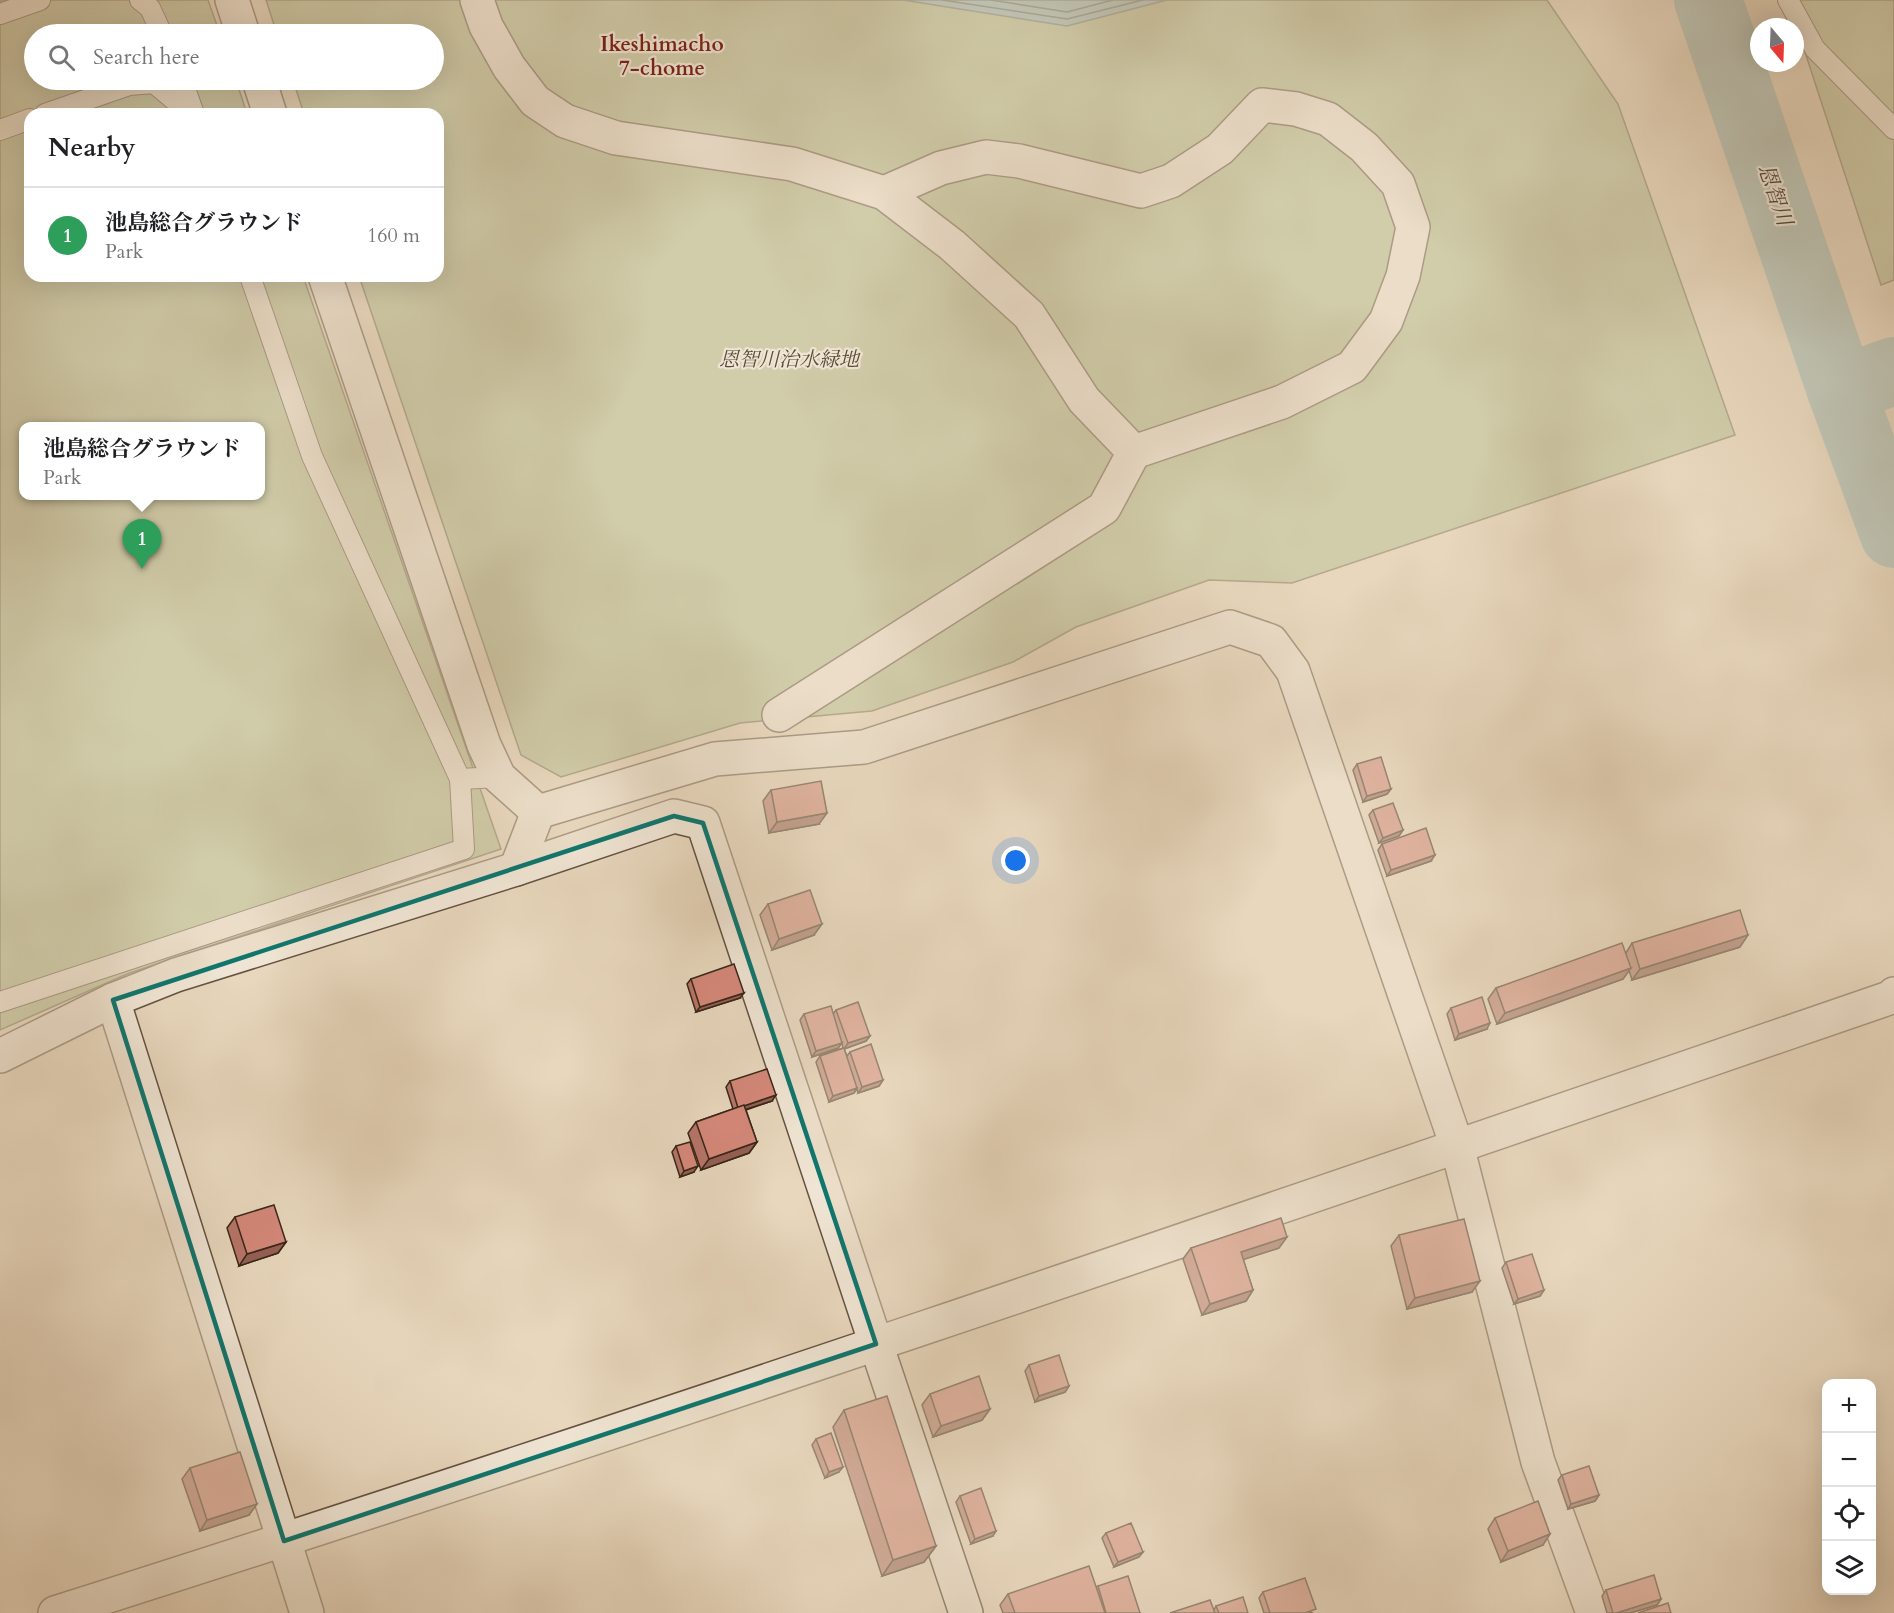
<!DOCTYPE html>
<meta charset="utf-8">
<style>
:root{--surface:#fff;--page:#f2f2f2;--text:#202124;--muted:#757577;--line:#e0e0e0;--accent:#8f2418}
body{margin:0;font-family:Cardo,"Noto Serif JP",serif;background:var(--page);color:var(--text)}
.controls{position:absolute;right:18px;bottom:18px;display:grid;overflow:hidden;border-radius:12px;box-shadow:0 6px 24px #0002}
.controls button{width:54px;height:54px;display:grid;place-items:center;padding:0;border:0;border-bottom:2px solid var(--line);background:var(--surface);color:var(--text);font:30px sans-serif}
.compass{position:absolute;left:1750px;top:18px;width:54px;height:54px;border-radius:50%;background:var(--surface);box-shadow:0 6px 24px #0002;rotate:161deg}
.you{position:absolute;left:1016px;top:861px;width:21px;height:21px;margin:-15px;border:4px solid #fff;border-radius:50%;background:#1a73e8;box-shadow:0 0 0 9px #1a73e833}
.badge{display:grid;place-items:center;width:39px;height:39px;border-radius:50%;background:var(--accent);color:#fff;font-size:20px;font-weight:700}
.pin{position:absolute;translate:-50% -50px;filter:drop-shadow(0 2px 3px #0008)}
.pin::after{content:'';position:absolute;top:32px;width:21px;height:18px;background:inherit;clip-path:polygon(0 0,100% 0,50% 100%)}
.popup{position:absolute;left:19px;top:422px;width:246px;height:78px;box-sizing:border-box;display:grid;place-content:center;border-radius:12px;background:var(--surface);filter:drop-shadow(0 2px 4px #0005);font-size:20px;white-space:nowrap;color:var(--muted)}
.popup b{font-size:22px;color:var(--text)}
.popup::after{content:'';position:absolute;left:50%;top:100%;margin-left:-12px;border:12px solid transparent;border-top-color:var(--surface)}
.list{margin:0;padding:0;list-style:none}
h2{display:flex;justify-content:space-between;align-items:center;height:78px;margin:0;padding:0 24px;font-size:26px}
h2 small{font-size:20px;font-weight:400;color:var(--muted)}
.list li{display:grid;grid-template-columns:39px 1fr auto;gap:18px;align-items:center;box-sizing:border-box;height:96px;padding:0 24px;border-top:2px solid var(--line)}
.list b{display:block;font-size:22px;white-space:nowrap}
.list p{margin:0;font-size:20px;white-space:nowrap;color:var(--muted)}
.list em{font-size:20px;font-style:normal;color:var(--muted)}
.icon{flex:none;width:33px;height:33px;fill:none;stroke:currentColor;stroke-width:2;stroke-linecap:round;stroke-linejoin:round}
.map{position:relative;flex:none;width:1894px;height:1613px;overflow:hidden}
.search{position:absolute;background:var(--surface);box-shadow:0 6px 24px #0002;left:24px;top:24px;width:420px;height:66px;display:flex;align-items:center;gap:15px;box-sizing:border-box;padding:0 21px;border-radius:33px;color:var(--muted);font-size:22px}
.panel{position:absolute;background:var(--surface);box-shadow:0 6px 24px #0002;left:24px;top:108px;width:420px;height:174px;border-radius:18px}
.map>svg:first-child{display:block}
</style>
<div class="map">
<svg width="1894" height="1613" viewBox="0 0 1894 1613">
<rect width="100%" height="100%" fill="#e8d7bd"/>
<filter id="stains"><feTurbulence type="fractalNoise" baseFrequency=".00333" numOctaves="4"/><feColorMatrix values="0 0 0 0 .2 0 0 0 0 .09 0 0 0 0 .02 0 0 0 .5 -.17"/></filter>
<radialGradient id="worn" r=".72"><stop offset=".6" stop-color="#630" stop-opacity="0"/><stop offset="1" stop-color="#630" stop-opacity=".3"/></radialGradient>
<g fill="#b5be92" stroke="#767255" stroke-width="1.5" fill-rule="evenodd">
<path d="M0 0H208L220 34H34V80H236L247 114H30V276H303L501 849 127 974 0 1030ZM24 426H260V496H24Z"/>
<polygon points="266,0 1547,0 1618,104 1735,435 1292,583 1209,580 1076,627 1013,662 872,711 740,723 561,777 521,755 359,276 438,276 438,114 304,114 293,80 434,80 434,34 277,34"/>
<polygon points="1788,0 1894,0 1894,280 1881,285"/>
</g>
<polygon fill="#98b8b6" stroke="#727e77" stroke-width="1.5" points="903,0 1167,0 1067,26"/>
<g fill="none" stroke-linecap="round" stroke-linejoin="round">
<g stroke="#686f67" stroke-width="1.5">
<polyline points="942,0 1067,19 1143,0"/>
<polyline points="991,0 1067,12 1113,0"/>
</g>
<g stroke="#98b8b6" stroke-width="68">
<polyline points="1708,0 1841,390 1894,534"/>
<polyline points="1841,390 1894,371"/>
</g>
<defs>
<g id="lane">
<polyline points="140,0 150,8 162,34"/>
<polyline points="1788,0 1815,49 1894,129"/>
<polyline points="0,14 40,0"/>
<polyline points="182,80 194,114"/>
<polyline points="45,114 129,85 154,83 191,114"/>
<polyline points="0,130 30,119"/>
<polyline points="250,276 312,456 460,779 499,777"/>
<polyline points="0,1002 464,849 460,779"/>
</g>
<g id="street">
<polyline points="232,0 243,34"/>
<polyline points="477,0 486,26 509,67 535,101 565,121 616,138 792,164 884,193 952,245 1029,315 1084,400 1134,452"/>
<polyline points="259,80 270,114"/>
<polyline points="325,276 484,745 499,777 538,812 715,759 864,747 1230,627 1271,641 1293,671 1457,1146 1538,1462 1593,1613"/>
<polyline points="779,715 1104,508 1134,452 1282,402 1352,367 1386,321 1403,276 1413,227 1398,184 1364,147 1328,119 1296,109 1262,105 1220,149 1171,181 1141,191 1019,161 986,157 941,168 884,193"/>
<polyline points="516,869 538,812"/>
<polyline points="113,1000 307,1613"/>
<polyline points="0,1056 113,1000 176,975 516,869 674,816 703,823 876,1344"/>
<path d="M55 1613C670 1418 1281 1207 1892 997L1894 994"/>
</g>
<polyline id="secondary" points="876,1344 966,1613"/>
</defs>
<use href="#lane" stroke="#645241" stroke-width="22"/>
<use href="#street" stroke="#645241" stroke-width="36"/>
<use href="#secondary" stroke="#382618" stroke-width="36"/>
<use href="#lane" stroke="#f0e5d4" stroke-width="20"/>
<use href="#street" stroke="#f0e5d4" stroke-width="33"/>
<use href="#secondary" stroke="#f0e5d4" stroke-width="33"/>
</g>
<g fill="#b77569" stroke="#382618" stroke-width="1.5">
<polygon points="1357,764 1391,789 1387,794 1363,802 1353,770"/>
<polygon points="771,790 819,824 769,833 763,801"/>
<polygon points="1373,810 1403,830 1399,836 1379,843 1369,815"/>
<polygon points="1382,844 1431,861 1387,876 1378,850"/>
<polygon points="768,904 814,935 772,950 760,915"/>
<polygon points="1632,943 1740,947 1632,980 1629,970 1623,979 1497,1024 1488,999 1496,988 1626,953"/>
<polygon points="691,979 740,998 696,1012 687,984"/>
<polygon points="1451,1008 1487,1029 1455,1040 1447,1014"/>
<polygon points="836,1010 870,1036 866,1041 844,1049 847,1056 850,1052 883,1080 879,1086 858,1093 857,1089 854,1093 829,1102 816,1062 820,1056 843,1048 842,1043 838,1048 812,1057 800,1020 804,1014 833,1014"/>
<polygon points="730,1081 772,1101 746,1110 757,1142 749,1153 701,1170 688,1133 696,1122 733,1109 726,1087"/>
<polygon points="676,1146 694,1172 680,1177 672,1152"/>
<polygon points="235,1217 286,1242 278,1253 239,1266 227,1228"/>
<polygon points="1399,1235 1472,1292 1407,1309 1391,1246"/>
<polygon points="1191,1248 1279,1248 1243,1259 1253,1290 1246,1301 1202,1315 1183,1259"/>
<polygon points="1506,1262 1544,1290 1540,1296 1514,1304 1502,1268"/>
<polygon points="1029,1365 1069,1386 1065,1392 1035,1402 1025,1371"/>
<polygon points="930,1394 990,1409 982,1420 933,1437 922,1405"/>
<polygon points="844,1410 936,1546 924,1562 882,1576 833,1427"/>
<polygon points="816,1439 839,1472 825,1478 812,1445"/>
<polygon points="190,1468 249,1515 200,1531 182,1479"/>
<polygon points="1562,1475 1599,1495 1595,1501 1568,1509 1558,1480"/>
<polygon points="960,1496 993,1536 971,1544 956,1502"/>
<polygon points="1495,1518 1543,1545 1501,1562 1488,1529"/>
<polygon points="1106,1533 1143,1552 1139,1557 1114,1567 1102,1538"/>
<polygon points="1098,1586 1140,1613 1003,1613 1000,1605 1008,1594 1096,1587"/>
<polygon points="1606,1590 1661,1599 1657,1605 1630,1613 1607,1613 1602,1596"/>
<polygon points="1263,1592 1313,1613 1264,1613 1259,1598"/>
<polygon points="1216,1606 1248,1613 1170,1613 1214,1610"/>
</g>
<g fill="#955f55" stroke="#382618" stroke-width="1.5">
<polygon points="1391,789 1387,794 1363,802 1367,796"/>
<polygon points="827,813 819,824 769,833 777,822"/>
<polygon points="1403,830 1399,836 1379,843 1383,838"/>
<polygon points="1435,855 1431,861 1387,876 1391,870"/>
<polygon points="822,924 814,935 772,950 779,939"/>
<polygon points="1748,935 1740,947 1632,980 1640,969"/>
<polygon points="1631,968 1623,979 1497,1024 1505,1013"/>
<polygon points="744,993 740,998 696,1012 700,1007"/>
<polygon points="1490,1023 1487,1029 1455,1040 1459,1034"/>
<polygon points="870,1036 866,1041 844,1049 848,1043"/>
<polygon points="842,1043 838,1048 812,1057 816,1051"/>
<polygon points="883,1080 879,1086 858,1093 862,1087"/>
<polygon points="857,1088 854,1093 829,1102 833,1096"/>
<polygon points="776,1095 772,1101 734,1113 738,1108"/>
<polygon points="757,1142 749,1153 701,1170 709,1159"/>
<polygon points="698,1166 694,1172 680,1177 684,1171"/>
<polygon points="1287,1237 1279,1248 1233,1263 1241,1252"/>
<polygon points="286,1242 278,1253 239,1266 247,1254"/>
<polygon points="1480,1281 1472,1292 1407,1309 1415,1298"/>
<polygon points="1253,1290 1246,1301 1202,1315 1210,1304"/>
<polygon points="1544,1290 1540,1296 1514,1304 1518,1299"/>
<polygon points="1069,1386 1065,1392 1035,1402 1039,1396"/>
<polygon points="990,1409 982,1420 933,1437 941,1426"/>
<polygon points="843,1467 839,1472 825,1478 829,1472"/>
<polygon points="1599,1495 1595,1501 1568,1509 1571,1504"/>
<polygon points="257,1504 249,1515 200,1531 207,1520"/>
<polygon points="996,1531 993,1536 971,1544 975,1539"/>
<polygon points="1550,1534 1543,1545 1501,1562 1508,1551"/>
<polygon points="936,1546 924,1562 882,1576 893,1560"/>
<polygon points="1143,1552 1139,1557 1114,1567 1118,1562"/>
<polygon points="1661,1599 1657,1605 1630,1613 1616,1613"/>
</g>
<g fill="#d5887a" stroke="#382618" stroke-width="1.5">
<polygon points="1381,757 1391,789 1367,796 1357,764"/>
<polygon points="821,781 827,813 777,822 771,790"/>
<polygon points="1393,803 1403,830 1383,838 1373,810"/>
<polygon points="1426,828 1435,855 1391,870 1382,844"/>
<polygon points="810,890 822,924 779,939 768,904"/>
<polygon points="1740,910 1748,935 1640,969 1632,943"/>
<polygon points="1622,943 1631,968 1505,1013 1496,988"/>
<polygon points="734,964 744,993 700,1007 691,979"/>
<polygon points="1482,997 1490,1023 1459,1034 1451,1008"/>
<polygon points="858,1002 870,1036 848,1043 836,1010"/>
<polygon points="831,1006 842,1043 816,1051 804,1014"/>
<polygon points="871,1044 883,1080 862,1087 850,1052"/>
<polygon points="844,1048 857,1088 833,1096 820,1056"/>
<polygon points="767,1069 776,1095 738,1108 730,1081"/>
<polygon points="744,1105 757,1142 709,1159 696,1122"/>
<polygon points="690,1142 698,1166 684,1171 676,1146"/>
<polygon points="274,1205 286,1242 247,1254 235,1217"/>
<polygon points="1281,1218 1287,1237 1241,1252 1253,1290 1210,1304 1191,1248"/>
<polygon points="1464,1219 1480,1281 1415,1298 1399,1235"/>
<polygon points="1532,1254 1544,1290 1518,1299 1506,1262"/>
<polygon points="1059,1355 1069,1386 1039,1396 1029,1365"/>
<polygon points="979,1376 990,1409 941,1426 930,1394"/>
<polygon points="887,1396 936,1546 893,1560 844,1410"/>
<polygon points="831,1433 843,1467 829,1472 816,1439"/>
<polygon points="240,1452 257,1504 207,1520 190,1468"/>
<polygon points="1589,1466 1599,1495 1571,1504 1562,1475"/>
<polygon points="981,1488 996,1531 975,1539 960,1496"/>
<polygon points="1538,1501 1550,1534 1508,1551 1495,1518"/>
<polygon points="1131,1523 1143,1552 1118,1562 1106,1533"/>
<polygon points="1089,1566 1105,1613 1015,1613 1008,1594"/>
<polygon points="1654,1575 1661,1599 1616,1613 1613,1613 1606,1590"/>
<polygon points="1128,1576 1140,1613 1106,1613 1098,1586"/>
<polygon points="1305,1578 1316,1609 1305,1613 1270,1613 1263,1592"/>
<polygon points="1243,1597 1248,1613 1219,1613 1216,1606"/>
<polygon points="1210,1600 1215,1613 1170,1613"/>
<polygon points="1668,1603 1671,1613 1638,1613"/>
</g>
<path d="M0 0H1894V1613H0ZM674 816 703 823 876 1344 284 1541 113 1000Z" fill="#e8d7bd" fill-opacity=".55" fill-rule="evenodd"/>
<path fill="none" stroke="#0f766e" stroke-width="4.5" stroke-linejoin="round" d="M674 816 703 823 876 1344 284 1541 113 1000Z"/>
<g text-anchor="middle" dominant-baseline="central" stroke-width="4.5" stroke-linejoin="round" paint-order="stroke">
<g font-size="20" font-style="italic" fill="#574c36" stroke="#f0e5d4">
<text x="789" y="359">恩智川治水緑地</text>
</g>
<g font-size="21" font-weight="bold" fill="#7a1f14" stroke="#f0e5d4">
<text x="662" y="44">Ikeshimacho<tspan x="662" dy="24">7-chome</tspan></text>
</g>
<g font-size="21" font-style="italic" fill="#504a40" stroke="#f0e5d4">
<text transform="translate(1775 195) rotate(71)">恩智川</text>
</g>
</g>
<rect width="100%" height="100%" filter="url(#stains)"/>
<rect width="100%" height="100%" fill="url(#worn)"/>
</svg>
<div class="controls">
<button>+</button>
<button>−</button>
<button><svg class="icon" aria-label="locate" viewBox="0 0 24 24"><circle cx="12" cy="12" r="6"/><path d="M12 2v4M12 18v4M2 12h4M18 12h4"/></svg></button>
<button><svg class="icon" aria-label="layers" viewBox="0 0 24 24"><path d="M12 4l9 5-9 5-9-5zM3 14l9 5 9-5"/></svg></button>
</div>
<svg class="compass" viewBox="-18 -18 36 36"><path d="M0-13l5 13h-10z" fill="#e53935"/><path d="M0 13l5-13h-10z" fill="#757577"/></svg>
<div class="you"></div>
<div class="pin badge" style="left:142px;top:569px;background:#2e9e5b">1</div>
<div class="popup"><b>池島総合グラウンド</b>Park</div>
<div class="search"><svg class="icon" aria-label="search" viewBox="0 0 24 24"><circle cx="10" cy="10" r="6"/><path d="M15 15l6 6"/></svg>Search here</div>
<section class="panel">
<h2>Nearby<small></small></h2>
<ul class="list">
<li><span class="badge" style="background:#2e9e5b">1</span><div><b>池島総合グラウンド</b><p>Park</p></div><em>160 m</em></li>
</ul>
</section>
</div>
